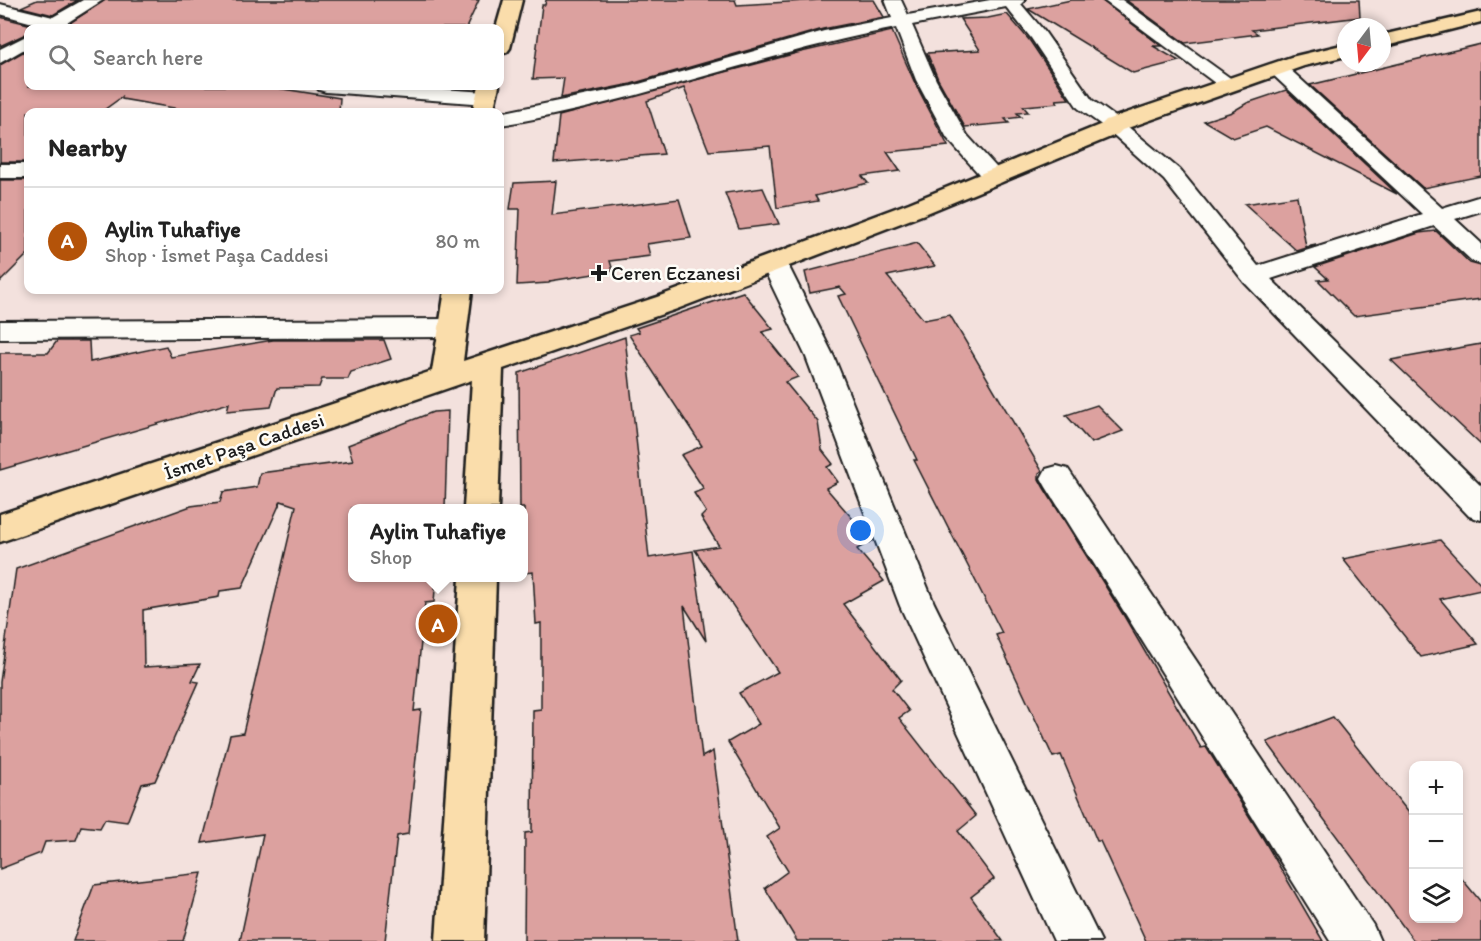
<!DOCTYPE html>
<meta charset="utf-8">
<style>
:root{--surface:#fff;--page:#f2f2f2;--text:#222;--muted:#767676;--line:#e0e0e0;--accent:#b45309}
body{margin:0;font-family:Itim,sans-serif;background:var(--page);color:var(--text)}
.controls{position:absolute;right:18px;bottom:18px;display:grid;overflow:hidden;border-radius:12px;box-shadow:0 3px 9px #0003}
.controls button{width:54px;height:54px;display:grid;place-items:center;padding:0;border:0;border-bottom:2px solid var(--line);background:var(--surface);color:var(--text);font:30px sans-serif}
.compass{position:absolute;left:1337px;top:18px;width:54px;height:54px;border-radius:50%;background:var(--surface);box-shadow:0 3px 9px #0003;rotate:196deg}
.you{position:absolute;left:861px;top:531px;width:21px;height:21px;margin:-15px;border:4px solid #fff;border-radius:50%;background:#1a73e8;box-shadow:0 0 0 9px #1a73e833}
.badge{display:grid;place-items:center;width:39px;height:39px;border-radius:50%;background:var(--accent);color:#fff;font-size:20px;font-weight:700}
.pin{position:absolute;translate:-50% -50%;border:3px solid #fff;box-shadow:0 2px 6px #0006}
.popup{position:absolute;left:348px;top:504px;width:180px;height:78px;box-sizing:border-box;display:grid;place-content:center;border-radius:12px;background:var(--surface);filter:drop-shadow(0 2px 4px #0005);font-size:20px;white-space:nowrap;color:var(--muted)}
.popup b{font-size:22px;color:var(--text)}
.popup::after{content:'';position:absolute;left:50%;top:100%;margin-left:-12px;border:12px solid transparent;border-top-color:var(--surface)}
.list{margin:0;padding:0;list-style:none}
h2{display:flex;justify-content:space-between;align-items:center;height:78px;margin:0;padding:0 24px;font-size:26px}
h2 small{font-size:20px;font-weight:400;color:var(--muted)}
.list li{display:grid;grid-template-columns:39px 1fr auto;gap:18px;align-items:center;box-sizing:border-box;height:108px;padding:0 24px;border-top:2px solid var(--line)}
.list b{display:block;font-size:22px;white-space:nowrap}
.list p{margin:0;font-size:20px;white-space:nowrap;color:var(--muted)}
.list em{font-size:20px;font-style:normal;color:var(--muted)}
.icon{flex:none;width:33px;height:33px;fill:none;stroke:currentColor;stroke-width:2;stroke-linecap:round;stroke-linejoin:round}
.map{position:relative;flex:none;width:1481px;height:941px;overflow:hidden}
.search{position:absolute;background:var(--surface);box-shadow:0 3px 9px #0003;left:24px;top:24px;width:480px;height:66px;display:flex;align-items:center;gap:15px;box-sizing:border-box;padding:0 21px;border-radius:12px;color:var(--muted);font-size:22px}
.panel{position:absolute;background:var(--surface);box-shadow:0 3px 9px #0003;left:24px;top:108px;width:480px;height:186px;border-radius:12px}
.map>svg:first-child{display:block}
</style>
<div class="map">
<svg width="1481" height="941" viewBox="0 0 1481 941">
<rect width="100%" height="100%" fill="#f3e1dd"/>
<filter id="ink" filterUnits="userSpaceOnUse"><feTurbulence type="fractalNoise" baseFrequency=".0167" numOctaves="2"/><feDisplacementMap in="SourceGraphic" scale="12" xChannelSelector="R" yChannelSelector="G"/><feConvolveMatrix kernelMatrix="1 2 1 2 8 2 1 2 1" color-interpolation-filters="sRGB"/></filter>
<g filter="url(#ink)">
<g fill="#dca19f" stroke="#1c1c1c" stroke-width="1.5">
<polygon points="37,0 78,0 53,15 21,7"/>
<polygon points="105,0 479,0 466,28 62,28"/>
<polygon points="546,0 735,0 737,5 821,0 874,0 884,17 823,29 631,84 561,98 564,78 533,79 542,5 545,5"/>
<polygon points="1071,0 1101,0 1161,46 1153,46 1179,61 1133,73 1028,9"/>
<polygon points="1126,0 1359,0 1360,17 1252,30 1258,34 1185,43"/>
<polygon points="1007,14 1030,41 1069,99 1056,100 1058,103 1023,106 1028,112 1017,113 1021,117 1005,119 1009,123 965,127 938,79 927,53 980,50 960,19 988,18"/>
<polygon points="0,17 36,26 36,28 28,28 28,33 0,46"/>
<polygon points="892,31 914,81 948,146 887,152 900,171 862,176 868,183 815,196 818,201 777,208 770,146 709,151 684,88 647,101 664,154 554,163 559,116 797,53"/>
<polygon points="1481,44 1481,176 1423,188 1310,85"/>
<polygon points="28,49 28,86 264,86 340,98 339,112 197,112 122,99 122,97 101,112 28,112 28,162 0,162 0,65"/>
<polygon points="1286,90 1397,194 1266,127 1233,138 1204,121 1232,112 1247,103"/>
<polygon points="0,180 28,180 28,254 0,282"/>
<polygon points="556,181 552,215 679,199 691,238 647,244 650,256 610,261 613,271 550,281 549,283 517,285 520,209 510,209 514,183"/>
<polygon points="763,188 779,224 739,229 725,193"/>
<polygon points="1297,196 1306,247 1316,245 1297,251 1245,204"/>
<polygon points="1436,231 1470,263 1481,266 1481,299 1354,316 1318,280 1328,279 1315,267 1419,233"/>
<polygon points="917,243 935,266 887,276 924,320 950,315 1042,471 1039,473 1039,479 1044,488 1124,616 1201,748 1206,747 1264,840 1323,941 1146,941 1100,841 1097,841 1061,755 1053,757 996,635 1002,633 914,460 917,460 838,296 846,294 840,287 810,293 805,272"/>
<polygon points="743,292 773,329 762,332 798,377 785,382 818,422 822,450 833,464 827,467 838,482 826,488 872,541 857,549 884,581 843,604 901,680 892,689 909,711 899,718 976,816 958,831 994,879 971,897 1003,941 797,941 765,888 788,871 767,837 780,828 728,742 759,724 739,693 778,672 695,550 719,546 701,517 706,512 694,493 704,489 681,455 702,446 629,335 639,332 636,328"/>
<polygon points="625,337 649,558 693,551 706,641 684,606 702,757 713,751 738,941 524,941 525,833 532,832 533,710 541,709 541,623 536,624 533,572 524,573 524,508 520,508 519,373"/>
<polygon points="273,340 384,340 391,359 351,372 348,379 322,379 319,387 277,388 271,407 227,411 229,403 0,470 0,353 48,353 57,341 89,341 90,362 166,346 171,357"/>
<polygon points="1481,344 1481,445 1391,360"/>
<polygon points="1097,405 1123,431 1091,443 1066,415"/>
<polygon points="448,411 445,508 352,508 352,578 436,578 434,602 425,603 414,711 421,710 408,834 397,836 385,941 240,941 263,834 202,843 230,735 243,733 296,506 281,501 242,588 220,591 219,597 143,610 144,667 200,664 192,681 199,682 155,781 142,784 127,822 105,819 100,828 81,826 76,840 45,842 41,853 0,869 0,682 16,569 191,506 220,502 223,492 257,487 260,473 353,461 348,445 433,412"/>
<polygon points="1440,540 1481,585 1481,590 1440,599 1478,644 1421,657 1343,559"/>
<polygon points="1333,717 1413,818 1413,918 1458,918 1458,874 1481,902 1481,941 1414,941 1267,742"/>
<polygon points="202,873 183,941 73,941 94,885"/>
</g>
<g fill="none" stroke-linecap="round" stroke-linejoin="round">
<defs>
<g id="minor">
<polygon points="83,0 103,0 59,28 38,28 40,25 0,14 0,4 53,17"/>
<path d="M885 0H901L908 15 990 0H1025L1021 4 1044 31 1092 100 1121 121 1180 170 1258 266 1422 214 1271 73 1269 69 1271 65H1285L1442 208 1481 196V211L1455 219 1481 243V264L1472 261 1434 226 1271 279 1481 486V520L1469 516 1244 282 1164 180 1107 129 1078 108 1031 38 1006 7 912 25 936 80 967 135 1005 177 1002 182 994 184 986 182 947 138 916 80 896 28C762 53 634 104 500 125V113L632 86 824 31 892 18Z"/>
<polygon points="1103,0 1122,0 1240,85 1237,89 1223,89"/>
<polygon points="28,35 28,47 0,63 0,49"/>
<polygon points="316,86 398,86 486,92 493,94 496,98 493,102 486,104 326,92 319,90"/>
<rect x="0" y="164" width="28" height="14"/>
<polygon points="774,255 783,258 787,263 834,357 934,603 1101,941 1054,941 900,606 806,357 761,263 765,258"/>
<polygon points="453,319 463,322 467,328 463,334 453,337 0,339 0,321"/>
<polygon points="1057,466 1068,469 1373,925 1380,941 1330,941 1046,487 1041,478 1046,469"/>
</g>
<g id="major">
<polygon points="504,0 522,0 510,48 507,52 500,54 500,28 496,28"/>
<polygon points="1481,12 1481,22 1382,47 1382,35"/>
<polygon points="1346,44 1346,56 1304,66 1122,130 1118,134 927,213 677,309 503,369 498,508 464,508 472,380 0,542 0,514 432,371 445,290 472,290 463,361 657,297 909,203 1102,124 1106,120 1291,57"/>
<polygon points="479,86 499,86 493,112 472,112"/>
<polygon points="460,578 496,578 484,941 436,941"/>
</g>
</defs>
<use href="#minor" stroke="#1c1c1c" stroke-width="4"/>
<use href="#major" stroke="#1c1c1c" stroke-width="5"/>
<use href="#minor" fill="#fdfcf7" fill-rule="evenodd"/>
<use href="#major" fill="#faddab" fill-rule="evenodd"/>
</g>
</g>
<path fill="#1c1c1c" stroke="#fdfcf7" stroke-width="2" d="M596 264h6v6h6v6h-6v6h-6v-6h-6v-6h6z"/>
<g text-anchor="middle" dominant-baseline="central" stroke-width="5" stroke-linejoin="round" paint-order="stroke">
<g font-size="20" fill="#1c1c1c" stroke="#fdfcf7" text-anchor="start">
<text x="611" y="273">Ceren Eczanesi</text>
</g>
<g font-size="20" fill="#1c1c1c" stroke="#fdfcf7">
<text transform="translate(244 446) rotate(-19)">İsmet Paşa Caddesi</text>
</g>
</g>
</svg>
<div class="controls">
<button>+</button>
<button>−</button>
<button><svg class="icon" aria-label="layers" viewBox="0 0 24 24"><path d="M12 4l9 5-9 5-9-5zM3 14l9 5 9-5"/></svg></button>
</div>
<svg class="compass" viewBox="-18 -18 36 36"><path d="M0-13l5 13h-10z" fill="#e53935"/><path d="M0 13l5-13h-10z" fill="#767676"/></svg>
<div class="you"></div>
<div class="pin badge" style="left:438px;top:624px">A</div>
<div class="popup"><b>Aylin Tuhafiye</b>Shop</div>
<div class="search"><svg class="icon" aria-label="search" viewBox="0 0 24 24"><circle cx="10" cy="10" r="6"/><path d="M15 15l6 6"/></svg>Search here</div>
<section class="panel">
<h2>Nearby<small></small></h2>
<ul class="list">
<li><span class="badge">A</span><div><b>Aylin Tuhafiye</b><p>Shop · İsmet Paşa Caddesi</p></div><em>80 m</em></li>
</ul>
</section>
</div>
